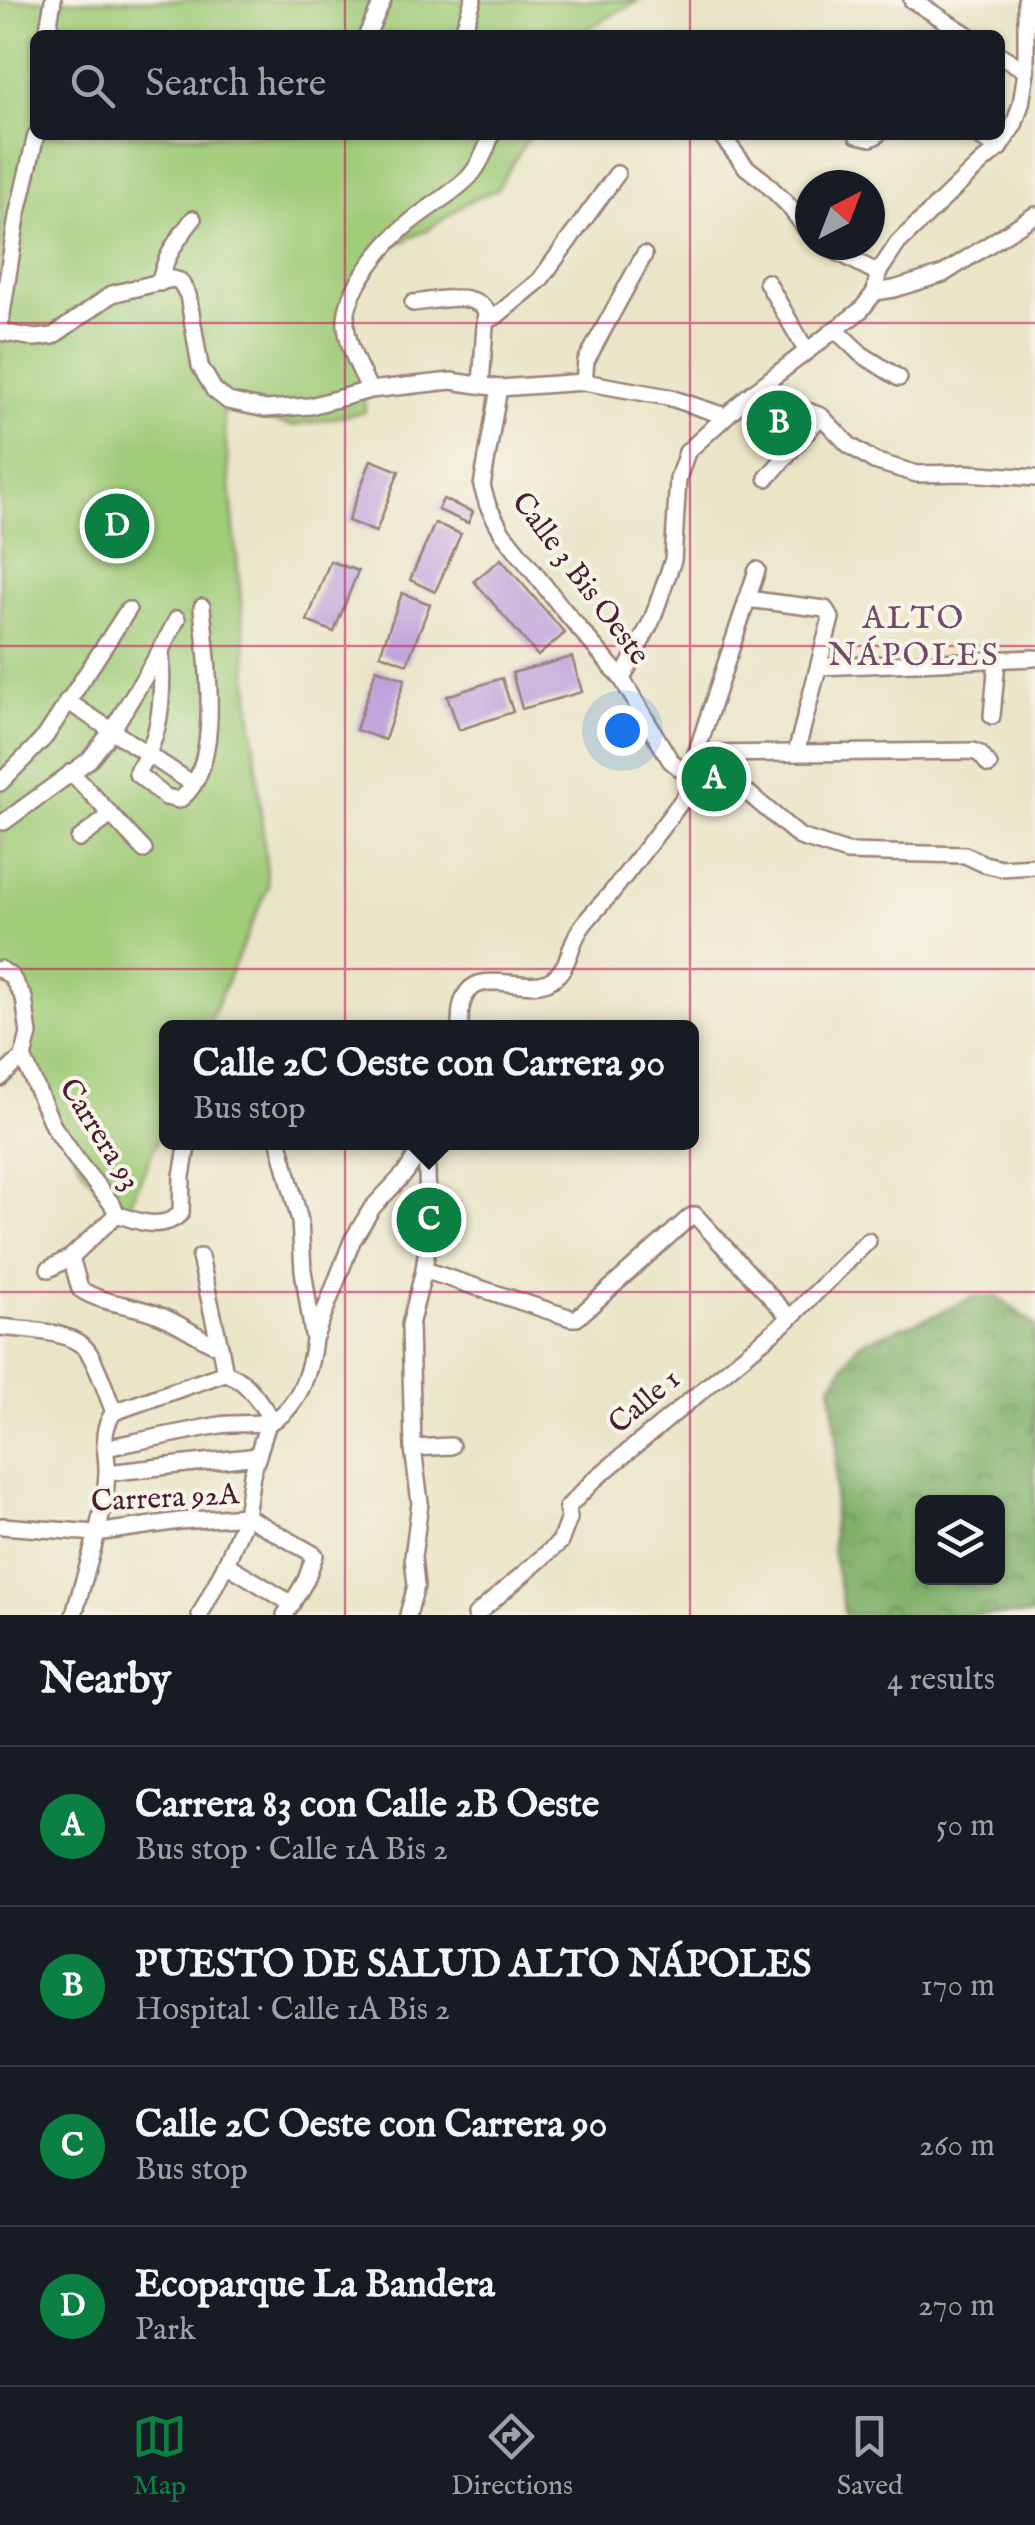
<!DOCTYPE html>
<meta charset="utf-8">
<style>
:root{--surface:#171b24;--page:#242831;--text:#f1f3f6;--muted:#9ea1a6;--line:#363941;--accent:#0b8043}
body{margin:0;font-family:"IM FELL English",serif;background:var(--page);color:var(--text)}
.controls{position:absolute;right:30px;bottom:30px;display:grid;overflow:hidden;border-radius:15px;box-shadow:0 2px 8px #0004}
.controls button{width:90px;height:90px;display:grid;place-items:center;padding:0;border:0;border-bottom:2px solid var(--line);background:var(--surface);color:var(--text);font:50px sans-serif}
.compass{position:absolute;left:795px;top:170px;width:90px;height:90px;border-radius:50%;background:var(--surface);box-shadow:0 2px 8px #0004;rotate:42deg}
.you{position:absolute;left:622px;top:730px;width:35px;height:35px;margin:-25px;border:8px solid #fff;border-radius:50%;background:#1a73e8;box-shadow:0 0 0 15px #1a73e833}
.badge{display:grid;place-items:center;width:65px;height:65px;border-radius:50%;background:var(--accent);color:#fff;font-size:32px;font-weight:700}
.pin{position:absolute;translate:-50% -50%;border:5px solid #fff;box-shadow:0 2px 10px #0006}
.popup{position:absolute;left:159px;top:1020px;width:540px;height:130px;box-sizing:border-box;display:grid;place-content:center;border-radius:15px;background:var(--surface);filter:drop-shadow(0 2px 8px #0005);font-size:32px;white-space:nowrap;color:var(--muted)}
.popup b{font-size:38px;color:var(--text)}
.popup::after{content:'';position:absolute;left:50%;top:100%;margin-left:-20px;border:20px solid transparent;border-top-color:var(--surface)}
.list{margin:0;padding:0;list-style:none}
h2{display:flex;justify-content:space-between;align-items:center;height:130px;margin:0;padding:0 40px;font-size:42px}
h2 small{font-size:32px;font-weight:400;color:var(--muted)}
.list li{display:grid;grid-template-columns:65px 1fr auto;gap:30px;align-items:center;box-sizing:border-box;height:160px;padding:0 40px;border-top:2px solid var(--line)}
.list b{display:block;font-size:38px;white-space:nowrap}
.list p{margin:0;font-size:32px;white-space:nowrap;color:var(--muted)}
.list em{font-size:32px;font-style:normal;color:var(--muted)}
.icon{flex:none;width:55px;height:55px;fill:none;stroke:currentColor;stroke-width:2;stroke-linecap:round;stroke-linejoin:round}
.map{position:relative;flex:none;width:1035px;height:1615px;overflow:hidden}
.search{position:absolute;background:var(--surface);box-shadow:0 2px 8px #0004;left:30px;right:30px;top:30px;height:110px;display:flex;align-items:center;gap:25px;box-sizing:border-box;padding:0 35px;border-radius:15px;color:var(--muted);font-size:38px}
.sheet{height:770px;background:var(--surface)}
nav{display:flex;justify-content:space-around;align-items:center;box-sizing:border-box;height:140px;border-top:2px solid var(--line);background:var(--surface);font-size:28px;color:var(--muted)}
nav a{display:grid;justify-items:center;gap:5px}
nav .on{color:var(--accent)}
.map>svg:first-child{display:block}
</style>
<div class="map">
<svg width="1035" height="1615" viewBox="0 0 1035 1615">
<defs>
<pattern id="forest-crowns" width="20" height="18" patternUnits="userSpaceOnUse" patternTransform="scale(2.5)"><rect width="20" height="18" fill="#80b069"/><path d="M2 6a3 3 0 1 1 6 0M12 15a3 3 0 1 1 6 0" fill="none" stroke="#6b8f57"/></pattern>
</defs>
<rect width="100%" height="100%" fill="#f7f3e8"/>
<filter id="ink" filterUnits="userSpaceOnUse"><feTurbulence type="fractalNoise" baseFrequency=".01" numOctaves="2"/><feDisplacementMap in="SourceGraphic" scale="20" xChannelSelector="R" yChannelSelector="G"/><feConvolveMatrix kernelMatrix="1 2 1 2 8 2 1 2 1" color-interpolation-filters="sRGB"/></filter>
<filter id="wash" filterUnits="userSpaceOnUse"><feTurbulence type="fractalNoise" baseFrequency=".0048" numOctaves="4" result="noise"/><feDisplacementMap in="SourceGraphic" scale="40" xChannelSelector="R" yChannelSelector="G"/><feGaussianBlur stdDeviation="2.25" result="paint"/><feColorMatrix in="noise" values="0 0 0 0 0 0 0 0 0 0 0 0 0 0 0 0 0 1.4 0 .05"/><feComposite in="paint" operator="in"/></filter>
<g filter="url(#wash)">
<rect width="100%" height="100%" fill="#eae5c7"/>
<path fill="url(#forest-crowns)" stroke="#65684a" stroke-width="2.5" fill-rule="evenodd" d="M997 1296 1035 1325V1615H845L832 1551 837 1438 831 1385 859 1343 938 1314 973 1297ZM922 1502H998V1578H922Z"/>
<polygon fill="#a1cc79" stroke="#767652" stroke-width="2.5" points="0,0 639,0 576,35 35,35 35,135 528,135 528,139 497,189 466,203 429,229 404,241 394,243 359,280 351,310 351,350 364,378 365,412 293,426 223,411 268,887 207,1027 166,1028 166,1120 129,1207 117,1214 81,1166 23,1057 24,998 0,969"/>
<g id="blocks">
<g fill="#bc9dda">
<polygon points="371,460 399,471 376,532 348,521"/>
<polygon points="443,499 473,512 468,523 438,510"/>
<polygon points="435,523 461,534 435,592 410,580"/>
<polygon points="501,559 565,633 538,656 474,581"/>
<polygon points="330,561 358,571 334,632 307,621"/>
<polygon points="402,593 430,604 407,664 380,654"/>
<polygon points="572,657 582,692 522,709 512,673"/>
<polygon points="376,669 405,679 385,740 356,730"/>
<polygon points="502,678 513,712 459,730 447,696"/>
</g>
</g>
</g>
<g filter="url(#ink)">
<use href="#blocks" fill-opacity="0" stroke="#9a8279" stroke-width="2.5"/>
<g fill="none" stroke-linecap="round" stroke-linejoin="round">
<defs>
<g id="minor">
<polyline points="912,0 968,35"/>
<polyline points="47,35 53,0"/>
<polyline points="367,35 383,0"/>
<polyline points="462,35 473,0"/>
<polyline points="1000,55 1026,71"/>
<polyline points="721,135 746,167 764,181 788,205 810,234"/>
<polyline points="857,135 871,138 877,135"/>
<polyline points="976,135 999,148"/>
<polyline points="824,245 878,273"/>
<polyline points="767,282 807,352"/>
<path d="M160 283C164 257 177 240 193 219"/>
<polyline points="875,292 894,289 943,274 1035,215"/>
<path d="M413 303C436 301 470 290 486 310L481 385"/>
<polyline points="486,320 495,317 540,280 617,174"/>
<polyline points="0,327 17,217 36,135"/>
<polyline points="835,329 861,354 899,378"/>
<polyline points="0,332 35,338 53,336 112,294 172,279 180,281 188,295 200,366 214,390 228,401 266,409 310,406 370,390 451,381 499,388 584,382 668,397 725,416"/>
<polyline points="584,382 586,361 644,255"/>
<polyline points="499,388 482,486 488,506 502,532 562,608 622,679 670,760 696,782"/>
<path d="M370 390C360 370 348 348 346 325 344 290 384 244 409 223 428 207 453 194 470 176 479 166 487 148 491 135"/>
<polyline points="747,397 797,407 821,416 849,445 874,461 917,474 966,473 1035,478"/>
<polyline points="767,478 821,416"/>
<polyline points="747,599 825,609 831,618 796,753"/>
<path d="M161 650C163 692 163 737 137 771V774L166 797 179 800C225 769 206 655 202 607"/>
<polyline points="819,667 1035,658"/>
<polyline points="622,679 652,620 673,560 678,479 687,452 747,397 861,310 875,292 878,273 898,243 981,163 999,148 1014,125 1021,104 1026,71 1026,0"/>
<polyline points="67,701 193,784"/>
<polyline points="992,716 997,661"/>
<polyline points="696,754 973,751 980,754 989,765"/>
<polyline points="71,772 144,850"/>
<polyline points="696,782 696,754 757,570"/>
<polyline points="0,783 45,737 128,610"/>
<polyline points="4,822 89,760 111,732 161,650 177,619"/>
<polyline points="79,839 111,815"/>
<path d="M0 969 11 976 24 998 29 1034 23 1057 53 1126 81 1166 112 1204 117 1214C138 1222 163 1231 181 1213L182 1176 188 1142"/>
<path d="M460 1028C460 1020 460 1011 462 1004 473 962 525 996 551 980 571 967 568 946 581 928 589 916 601 905 611 893 640 857 668 819 696 782L711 781 729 784 748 793 800 837 847 852 965 855 984 864 1001 868 1035 866"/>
<polyline points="0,1078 23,1057"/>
<polyline points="279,1142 300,1221 303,1270 313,1335"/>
<path d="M71 1257 80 1289C102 1304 131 1304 156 1314 179 1322 198 1338 220 1347L225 1373"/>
<polyline points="200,1257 220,1347"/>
<polyline points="49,1269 71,1257 117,1214"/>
<polyline points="424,1270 571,1318 577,1318 690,1217 695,1215 790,1318"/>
<path d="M0 1327C25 1330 75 1330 89 1353 100 1371 106 1393 114 1412"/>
<path d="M105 1448C144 1440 182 1432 220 1425 233 1423 265 1425 274 1420 300 1405 311 1368 314 1339L352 1241 372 1208 406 1172 426 1142"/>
<polyline points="413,1448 451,1446"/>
<polyline points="107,1473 258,1456"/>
<polyline points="2,1526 96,1533 180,1521 246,1516 315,1555 306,1580 285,1615"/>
<polyline points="226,1564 292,1604"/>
<path d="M74 1615C86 1569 104 1521 107 1474 108 1450 98 1434 114 1412L225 1373C248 1380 259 1402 272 1420"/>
<polyline points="200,1615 226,1564 246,1516 252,1474 268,1423"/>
<polyline points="408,1615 416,1586 413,1557 420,1503 413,1448 410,1325 424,1270 429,1232 426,1143"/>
<polyline points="476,1615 560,1542 569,1518 567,1508 595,1479 790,1318 868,1241"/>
</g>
</defs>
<use href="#minor" stroke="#9a8279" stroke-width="20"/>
<use href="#minor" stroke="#fff" stroke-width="15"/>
</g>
</g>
<path fill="none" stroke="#c2185b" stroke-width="2.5" stroke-opacity="0.55" d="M345 0V35M690 0V35M345 135V1615M690 135V1615M0 323H1035M0 646H1035M0 969H1035M0 1292H1035"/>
<g text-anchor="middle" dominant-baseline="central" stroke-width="8" stroke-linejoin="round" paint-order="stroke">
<g font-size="30" fill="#4a1f2b" stroke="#f7f3e8">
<text transform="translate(580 579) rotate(53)">Calle 3 Bis Oeste</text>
<text transform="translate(99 1135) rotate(58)">Carrera 93</text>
<text transform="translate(645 1402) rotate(-40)">Calle 1</text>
<text transform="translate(165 1499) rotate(-3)">Carrera 92A</text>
</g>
<g font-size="32" letter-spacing="2.5" fill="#724b68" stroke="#f7f3e8">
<text x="914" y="619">ALTO<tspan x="914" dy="37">NÁPOLES</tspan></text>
</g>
</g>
</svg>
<div class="controls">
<button><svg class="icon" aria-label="layers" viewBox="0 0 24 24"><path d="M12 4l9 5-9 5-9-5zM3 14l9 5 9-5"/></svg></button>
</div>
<svg class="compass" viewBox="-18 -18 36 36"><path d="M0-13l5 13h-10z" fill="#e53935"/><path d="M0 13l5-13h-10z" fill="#9ea1a6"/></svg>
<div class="you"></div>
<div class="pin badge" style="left:714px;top:779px">A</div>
<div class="pin badge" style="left:779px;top:423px">B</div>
<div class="pin badge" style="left:429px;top:1220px">C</div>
<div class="popup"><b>Calle 2C Oeste con Carrera 90</b>Bus stop</div>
<div class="pin badge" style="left:117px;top:526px">D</div>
<div class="search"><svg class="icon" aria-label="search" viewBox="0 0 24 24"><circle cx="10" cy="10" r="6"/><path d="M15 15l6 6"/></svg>Search here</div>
</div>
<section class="sheet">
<h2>Nearby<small>4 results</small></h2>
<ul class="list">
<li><span class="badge">A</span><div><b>Carrera 83 con Calle 2B Oeste</b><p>Bus stop · Calle 1A Bis 2</p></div><em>50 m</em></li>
<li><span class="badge">B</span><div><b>PUESTO DE SALUD ALTO NÁPOLES</b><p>Hospital · Calle 1A Bis 2</p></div><em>170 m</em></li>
<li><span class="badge">C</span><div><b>Calle 2C Oeste con Carrera 90</b><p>Bus stop</p></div><em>260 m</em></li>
<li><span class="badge">D</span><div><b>Ecoparque La Bandera</b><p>Park</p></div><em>270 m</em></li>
</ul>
</section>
<nav>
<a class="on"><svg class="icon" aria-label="map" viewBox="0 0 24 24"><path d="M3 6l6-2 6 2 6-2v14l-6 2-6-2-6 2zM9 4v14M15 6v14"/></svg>Map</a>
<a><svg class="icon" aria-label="directions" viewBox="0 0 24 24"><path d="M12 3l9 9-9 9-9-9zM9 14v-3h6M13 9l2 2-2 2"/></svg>Directions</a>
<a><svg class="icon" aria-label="saved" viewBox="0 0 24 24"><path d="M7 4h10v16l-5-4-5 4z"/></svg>Saved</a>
</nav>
